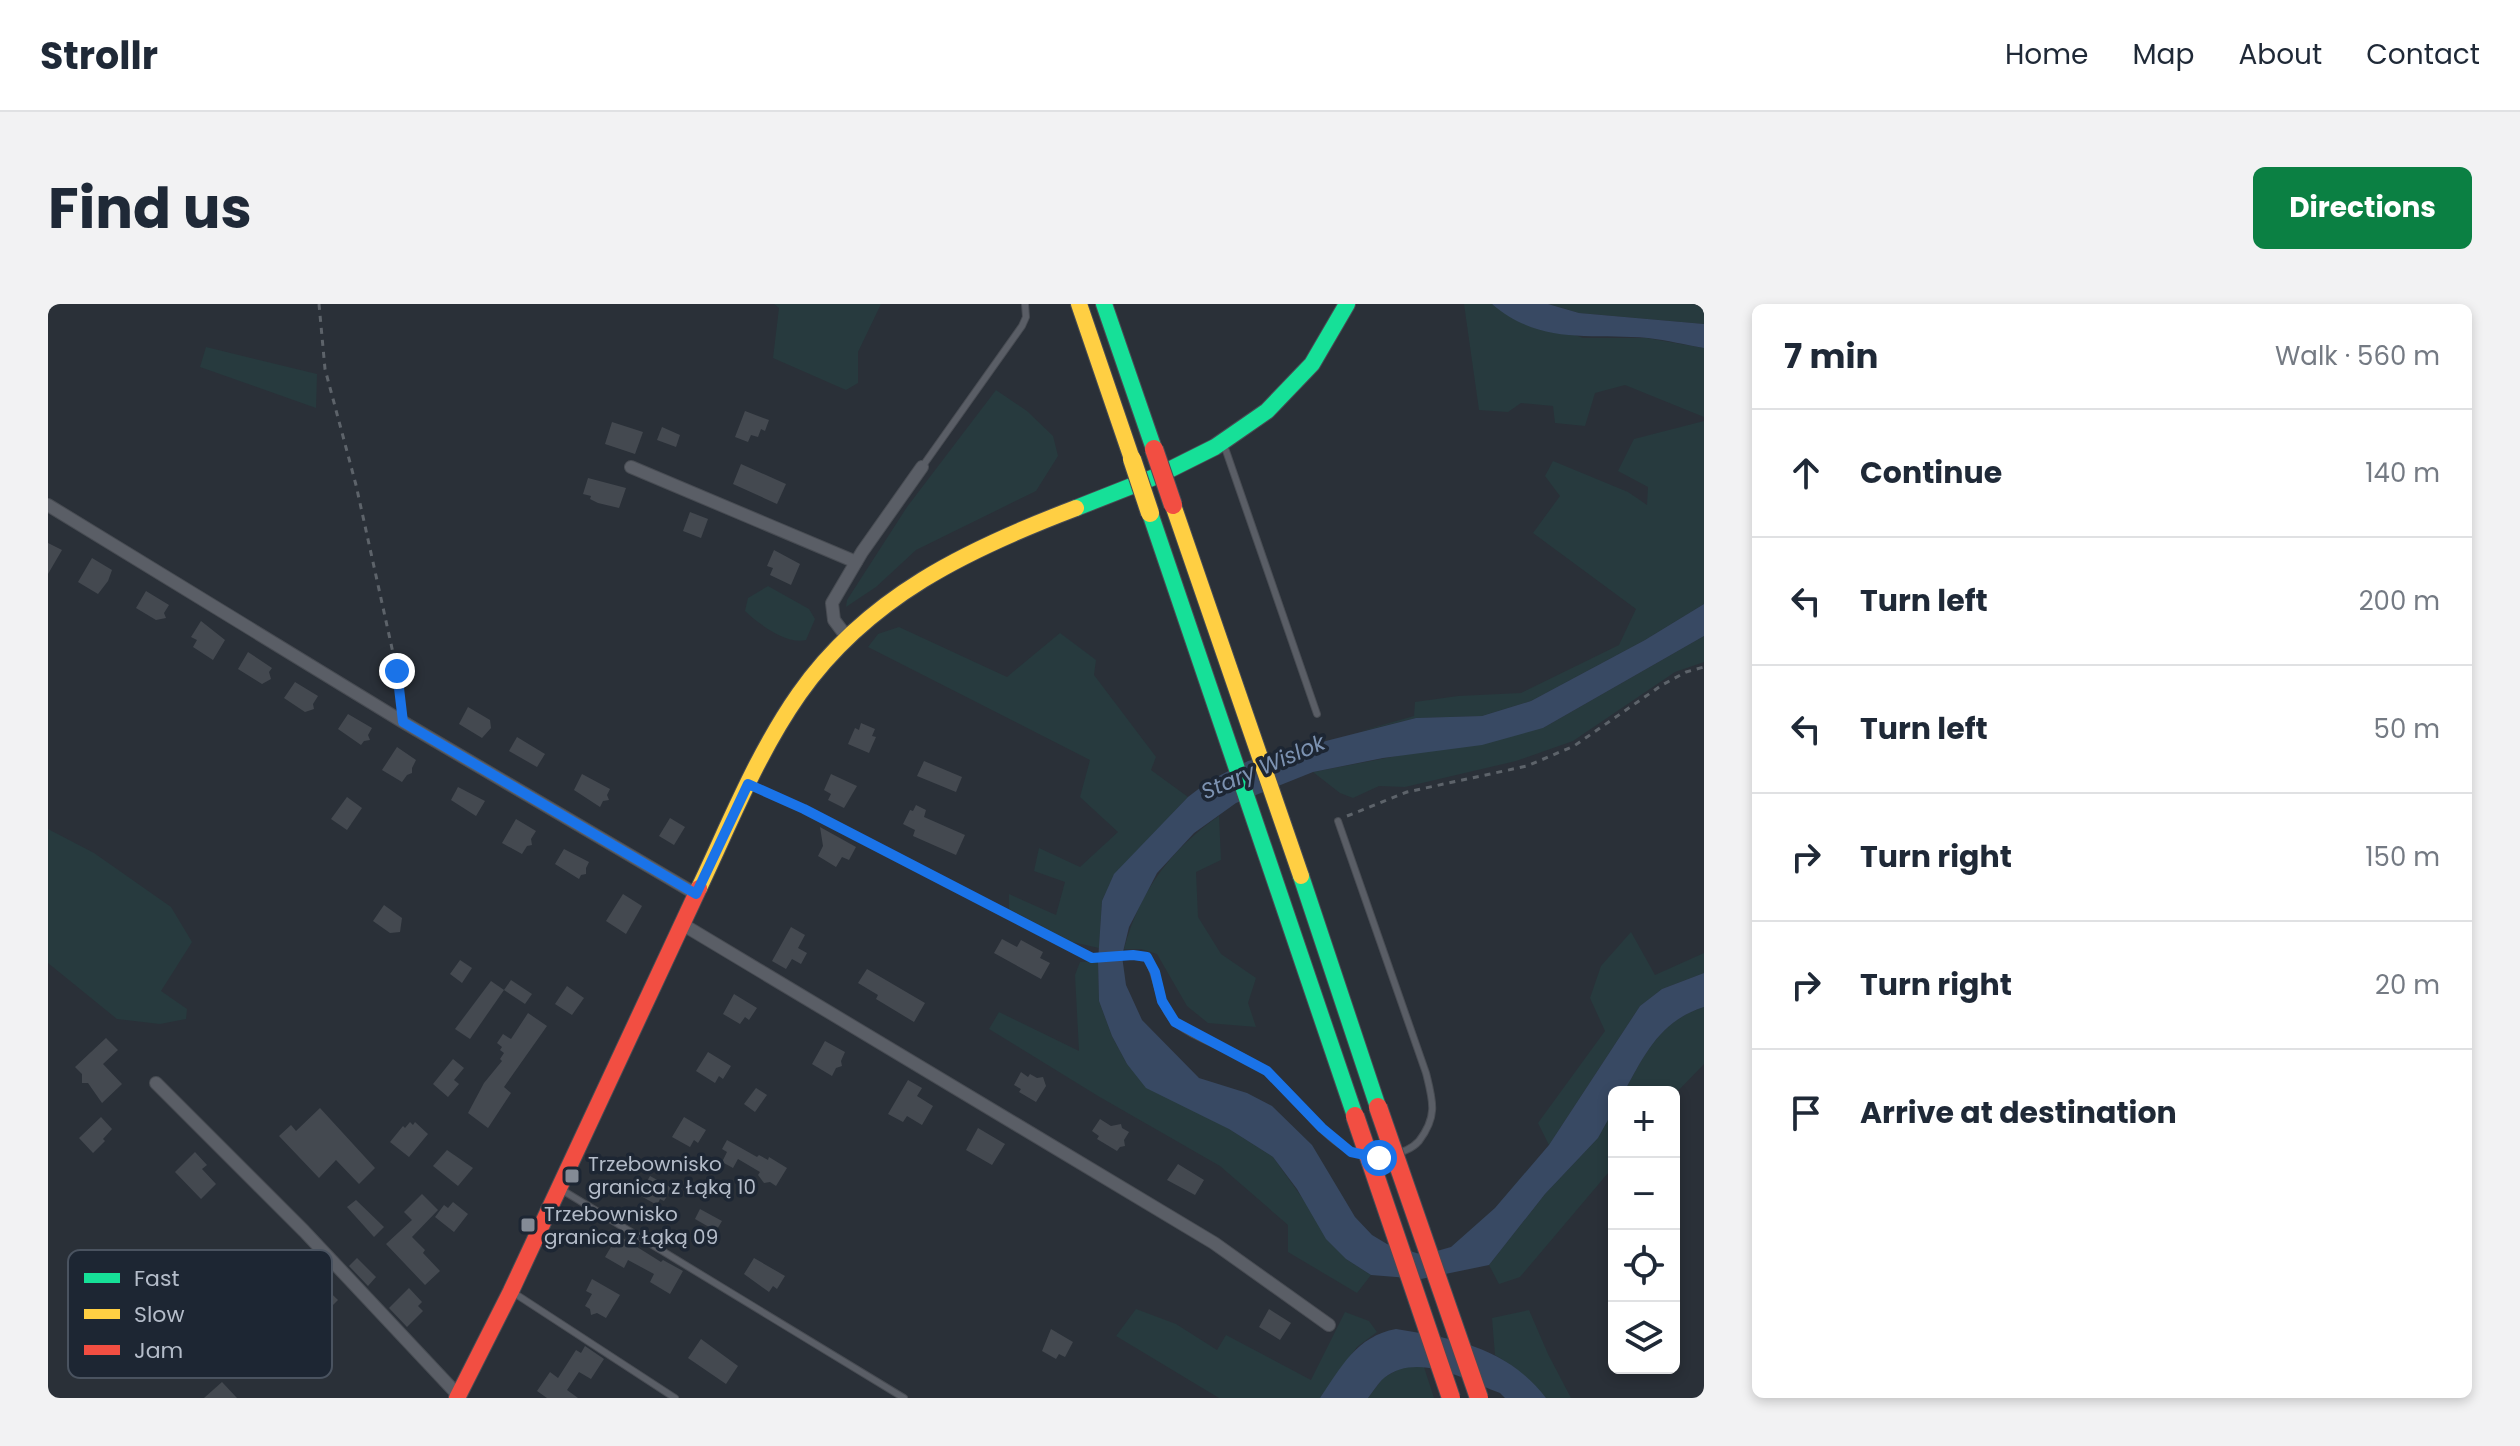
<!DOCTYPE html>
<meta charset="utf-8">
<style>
:root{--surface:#fff;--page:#f2f2f3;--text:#1f2937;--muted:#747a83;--line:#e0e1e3;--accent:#0b8043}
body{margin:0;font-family:Poppins,sans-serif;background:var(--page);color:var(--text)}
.controls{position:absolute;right:24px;bottom:24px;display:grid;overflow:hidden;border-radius:12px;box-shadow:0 4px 12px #0003}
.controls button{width:72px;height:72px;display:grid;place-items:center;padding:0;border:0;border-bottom:2px solid var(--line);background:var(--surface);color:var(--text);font:40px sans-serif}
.stop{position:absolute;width:24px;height:24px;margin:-18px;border:6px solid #1a73e8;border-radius:50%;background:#fff}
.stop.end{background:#1a73e8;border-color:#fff;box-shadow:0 2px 8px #0008}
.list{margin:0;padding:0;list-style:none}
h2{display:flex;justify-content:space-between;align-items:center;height:104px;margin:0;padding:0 32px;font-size:34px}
h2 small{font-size:26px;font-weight:400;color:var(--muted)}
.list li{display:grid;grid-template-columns:52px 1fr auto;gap:24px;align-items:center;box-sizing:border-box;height:128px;padding:0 32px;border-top:2px solid var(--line)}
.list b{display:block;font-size:30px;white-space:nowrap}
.list em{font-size:26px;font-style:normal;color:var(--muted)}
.icon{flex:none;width:44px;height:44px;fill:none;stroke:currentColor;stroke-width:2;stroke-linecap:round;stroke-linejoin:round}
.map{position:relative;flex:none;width:1656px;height:1094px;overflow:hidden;border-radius:12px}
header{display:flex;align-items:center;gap:48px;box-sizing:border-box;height:112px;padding:0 40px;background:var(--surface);border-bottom:2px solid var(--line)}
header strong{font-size:38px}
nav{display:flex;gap:44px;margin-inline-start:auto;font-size:28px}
.intro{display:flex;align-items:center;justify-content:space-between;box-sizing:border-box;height:192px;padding:0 48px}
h1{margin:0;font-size:56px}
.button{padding:20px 36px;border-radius:12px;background:var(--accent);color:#fff;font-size:28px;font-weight:700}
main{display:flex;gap:48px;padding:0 48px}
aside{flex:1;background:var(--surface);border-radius:12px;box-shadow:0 4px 12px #0003}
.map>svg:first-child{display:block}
</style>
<header>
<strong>Strollr</strong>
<nav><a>Home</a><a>Map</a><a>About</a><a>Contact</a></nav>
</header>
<div class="intro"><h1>Find us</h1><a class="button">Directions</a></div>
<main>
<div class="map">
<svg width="1656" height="1094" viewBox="0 0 1656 1094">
<rect width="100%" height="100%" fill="#2a3038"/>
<g fill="#273a3e">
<polygon points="726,0 833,0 810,48 810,79 798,86 725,54 731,4"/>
<polygon points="1416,0 1444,0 1535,34 1599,34 1656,44 1656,113 1577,81 1547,89 1537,122 1507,119 1505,102 1473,99 1460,108 1431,106"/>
<polygon points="1500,0 1656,0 1656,20 1531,9"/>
<polygon points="158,43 269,70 268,104 152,63"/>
<polygon points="948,86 979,107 1005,132 1010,152 988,187 868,246 828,283 798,303 799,296 859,203"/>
<polygon points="1656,117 1656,300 1597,336 1483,397 1434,412 1368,414 1310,428 1366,412 1367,398 1410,392 1473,389 1571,341 1588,305 1485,229 1512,192 1497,172 1505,157 1580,188 1599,201 1600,183 1570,167 1586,135"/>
<path d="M720 282 761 305 767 315 758 336C739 341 712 321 697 307L700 294Z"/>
<polygon points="851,323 959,373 1012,329 1048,356 1046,371 1108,453 1103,466 1140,493 1066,571 1054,597 1051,644 1024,638 961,605 961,590 1008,611 1017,578 986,567 991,544 1032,563 1070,528 1032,493 1042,456 820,343 830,330"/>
<polygon points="1656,332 1656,358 1627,368 1525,437 1468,457 1357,483 1331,482 1305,494 1292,489 1265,468 1495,424"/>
<path d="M1171 512 1173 556 1148 568 1150 613 1173 650 1208 674 1200 699 1208 723 1160 719 1139 702 1109 650 1093 645H1076C1091 588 1123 545 1171 512Z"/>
<polygon points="0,525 46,549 123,603 144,638 113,687 139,705 138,715 112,720 69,715 0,659"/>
<polygon points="1583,628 1607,671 1656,649 1656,669 1614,685 1592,702 1501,841 1490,819 1557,727 1542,694 1553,662"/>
<polygon points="1050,657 1051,697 1064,732 1079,760 1225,853 1298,955 1323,971 1309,989 1240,948 1240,921 1172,862 1050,792 941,725 951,708 1031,747 1027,671 1032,658"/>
<path d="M1656 703V760L1626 791V788H1576C1597 750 1612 717 1656 703Z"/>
<polygon points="1566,805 1566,862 1472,973 1451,980 1441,961 1497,890 1550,834"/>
<polygon points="1088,1005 1128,1020 1169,1046 1178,1031 1263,1076 1297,1008 1321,1017 1329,1028 1309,1043 1272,1094 1171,1094 1068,1032"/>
<polygon points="1481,1006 1500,1050 1523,1094 1498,1094 1466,1063 1447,1051 1444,1014"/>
<polygon points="1355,1063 1376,1063 1386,1094 1320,1094 1335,1074"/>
</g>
<g fill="#384963">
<path d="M1444 0H1500L1531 9 1656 20V44C1638 41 1619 36 1600 34 1543 29 1493 42 1444 0Z"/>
<path d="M1656 300V332L1495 424 1434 441 1335 454 1265 468 1188 499 1146 529 1109 569 1081 623 1074 652 1078 681 1094 716 1151 774 1199 789 1224 802 1264 841 1307 913 1324 931 1339 940 1375 951 1403 943 1447 904 1501 841 1592 702 1614 685 1656 669V703C1612 717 1597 750 1576 788H1566V805L1550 834 1497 890 1441 961 1373 975 1323 971 1298 955 1278 935 1249 885 1225 853 1181 825 1098 784 1079 760 1064 732 1051 697 1050 657 1054 597 1066 570 1140 493 1161 477 1200 457 1368 414 1434 412 1483 397 1597 336Z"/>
<path d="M1348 1025C1406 1034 1460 1044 1498 1094H1457L1452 1089C1419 1077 1370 1047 1336 1074 1330 1079 1325 1088 1320 1094H1272C1293 1063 1309 1032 1348 1025Z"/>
</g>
<g fill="#444950">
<polygon points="697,107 721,116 717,127 713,125 710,133 703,131 700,138 687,133"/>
<polygon points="564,118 595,128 587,150 557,140"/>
<polygon points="614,123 632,131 628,143 609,136"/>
<polygon points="693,160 738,180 729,200 685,180"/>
<polygon points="540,174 578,184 571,204 550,199 542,195 543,192 535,190"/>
<polygon points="642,208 660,215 653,234 635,227"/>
<polygon points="0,239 14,246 0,270"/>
<polygon points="726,246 752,260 743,281 722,271 725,264 719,262"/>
<polygon points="44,254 64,266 60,277 50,290 30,278"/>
<polygon points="98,287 121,301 116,309 118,314 108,316 88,304"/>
<polygon points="153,317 177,336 165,356 145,343 149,336 143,333"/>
<polygon points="200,348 224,364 221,368 223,375 214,380 190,365"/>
<polygon points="247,378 270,392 265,400 266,405 257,408 236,394"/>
<polygon points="420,403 442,416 443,424 434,434 411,420"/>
<polygon points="300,410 324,424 320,431 322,436 316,437 313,441 290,425"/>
<polygon points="813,419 827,425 824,432 828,433 821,449 800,440 807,424 811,426"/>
<polygon points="469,433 497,450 489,463 461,447"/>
<polygon points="349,443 368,456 364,464 364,469 359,471 354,478 334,466"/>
<polygon points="876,457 914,473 908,488 869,472"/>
<polygon points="534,470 562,485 559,491 561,496 555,497 552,503 526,486"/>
<polygon points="783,470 809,482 796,504 780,496 783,490 776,486"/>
<polygon points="410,483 437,497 428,512 403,496"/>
<polygon points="299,493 314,504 299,526 283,515"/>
<polygon points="868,501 878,506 876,513 917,531 908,551 865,532 867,526 855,520 862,506 865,507"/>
<polygon points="622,514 637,523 626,541 611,532"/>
<polygon points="468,515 488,527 483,535 484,541 479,542 474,550 454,539"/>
<polygon points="772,523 808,543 801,556 794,553 788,563 770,552 775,542"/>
<polygon points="516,545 541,558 538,564 538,570 533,571 531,575 507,560"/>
<polygon points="575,590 594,602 578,630 558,617"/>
<polygon points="336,601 354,614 352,628 342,629 325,617"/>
<polygon points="743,623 757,631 750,644 759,649 753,660 744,655 738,665 724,657"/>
<polygon points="954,635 969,643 973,636 995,648 992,654 1002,659 993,675 946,649"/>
<polygon points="412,656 424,664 414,679 402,670"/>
<polygon points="819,665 877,699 866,718 828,695 830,691 810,679"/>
<polygon points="463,676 484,690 477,700 456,686"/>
<polygon points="443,677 456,686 422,735 407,725"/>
<polygon points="519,682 536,694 524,711 507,700"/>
<polygon points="686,690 709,704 701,716 697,713 692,720 675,710"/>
<polygon points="480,709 499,722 456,783 463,789 440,824 420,809 436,779 454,757 452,755 456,749 452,746 454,743 449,739 455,730 463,735"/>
<polygon points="58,734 70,746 55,760 74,780 54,799 40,779 34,779 34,770 27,763"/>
<polygon points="777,737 797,748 793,757 794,762 788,764 784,772 764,760"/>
<polygon points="660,748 683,762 675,775 671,772 667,779 648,767"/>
<polygon points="405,755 416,764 406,776 411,780 400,793 385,780"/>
<polygon points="973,768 980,773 982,770 989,774 995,773 998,782 988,798 971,788 973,785 966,781"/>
<polygon points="860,776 874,784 869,792 885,802 874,821 859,812 855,818 840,810"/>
<polygon points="708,784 719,791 707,808 696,800"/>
<polygon points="272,804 327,864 311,880 288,856 271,874 231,832 243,821 248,827"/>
<polygon points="53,813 64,825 55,835 57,837 45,849 31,834"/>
<polygon points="636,813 658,826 650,839 646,836 642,843 624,833"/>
<polygon points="1052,815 1063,822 1073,820 1074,824 1081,828 1076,836 1077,842 1072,843 1069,847 1049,835 1051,832 1044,827"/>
<polygon points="362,818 365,821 367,818 380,830 361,853 342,838 355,822 357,824"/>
<polygon points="930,824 957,840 944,861 918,846"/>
<polygon points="679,836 709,853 711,851 720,856 721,853 739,864 728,882 722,878 716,879 710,871 712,868 690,855 685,864 674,858 679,848 674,845"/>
<polygon points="399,846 425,864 410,882 385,862"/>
<polygon points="147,848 159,861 154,865 168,880 153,895 127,868"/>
<polygon points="1130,860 1156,876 1147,891 1119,876"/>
<polygon points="602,872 624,884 616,897 612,895 609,901 591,891"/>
<polygon points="374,890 390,906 364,933 377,946 375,949 392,967 377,981 338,940 364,916 356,908"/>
<polygon points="308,896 336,923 326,933 299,903"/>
<polygon points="405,898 420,910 406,928 387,913 396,901 400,904"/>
<polygon points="652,905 674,917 668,927 647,915"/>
<polygon points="570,931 613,958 615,956 635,967 622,990 602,978 606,970 580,956 576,964 557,953"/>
<polygon points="309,954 328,973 320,982 301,962"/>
<polygon points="706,954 737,972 729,985 725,982 721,988 696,970"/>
<polygon points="268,975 290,996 277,1009 257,986"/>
<polygon points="544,975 572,991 558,1014 549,1009 543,1011 542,1005 537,1002 544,990 538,987"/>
<polygon points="361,984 374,998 370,1002 375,1007 359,1023 341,1004"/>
<polygon points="1221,1005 1243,1019 1232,1036 1211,1023"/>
<polygon points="1003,1025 1025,1038 1017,1053 1011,1050 1008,1055 994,1047"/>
<polygon points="653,1035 690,1062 678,1080 640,1054"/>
<polygon points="537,1042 556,1055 543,1075 531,1068 519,1086 530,1094 499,1094 489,1087 502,1068 510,1074 528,1046 533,1049"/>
<polygon points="174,1078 189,1094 156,1094"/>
</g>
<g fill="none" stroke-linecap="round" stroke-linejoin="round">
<defs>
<g id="lane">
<polyline points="1176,141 1269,410"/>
<polyline points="874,163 974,22 978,13 977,0"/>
<path d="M701 480 756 505 1044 654 1085 651 1099 653C1110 673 1111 704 1128 719 1155 740 1192 747 1219 768 1257 797 1287 865 1344 851 1354 848 1364 845 1371 837 1390 812 1385 797 1378 769L1290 517"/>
<polyline points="514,886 856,1094"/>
<polyline points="466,989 627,1094"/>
</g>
<g id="street">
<polyline points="583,163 808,258"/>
<polyline points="0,201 355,418 648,590"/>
<polyline points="798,332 786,316 784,299 814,248 874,163"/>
<polyline points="634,620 1166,939 1281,1021"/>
<polyline points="108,779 256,927 410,1091"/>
</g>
<g id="fast">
<polyline points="1056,0 1106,145"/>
<polyline points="1028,204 1109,172 1167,143 1219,107 1264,60 1299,0"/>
<polyline points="1102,209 1307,812"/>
<polyline points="1253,572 1330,803"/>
</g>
<g id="slow">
<polyline points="1031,0 1084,155"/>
<polyline points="1125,201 1253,572"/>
<path d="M651 584C682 519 709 450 751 390 819 293 920 245 1028 204"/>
</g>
<polyline id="jam" points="409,1094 463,987 651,584"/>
</defs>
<use href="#lane" stroke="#484c53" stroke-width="8"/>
<use href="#street" stroke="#484c53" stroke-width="14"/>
<use href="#fast" stroke="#484c53" stroke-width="18"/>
<use href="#slow" stroke="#484c53" stroke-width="18"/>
<use href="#jam" stroke="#484c53" stroke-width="18"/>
<g stroke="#5d636a" stroke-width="3" stroke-dasharray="6 6" stroke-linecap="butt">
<polyline points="271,0 277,65 308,181 349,367 353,403"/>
<polyline points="1299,512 1359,488 1479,462 1526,442 1614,381 1638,368 1656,363"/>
</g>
<use href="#lane" stroke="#5a5e66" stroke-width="6"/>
<use href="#street" stroke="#5a5e66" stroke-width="12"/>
<use href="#fast" stroke="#16e098" stroke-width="16"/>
<use href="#slow" stroke="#ffcf43" stroke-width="16"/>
<use href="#jam" stroke="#f24e42" stroke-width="16"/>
<defs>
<polyline id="slow-bridge" points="1084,155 1102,209"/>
<g id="jam-bridge">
<polyline points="1106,145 1125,201"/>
<polyline points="1330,803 1431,1094"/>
<polyline points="1307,812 1403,1094"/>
</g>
</defs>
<use href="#slow-bridge" stroke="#484c55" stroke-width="20" stroke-linecap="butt"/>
<use href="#jam-bridge" stroke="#484c55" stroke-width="20" stroke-linecap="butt"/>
<use href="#slow-bridge" stroke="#ffcf43" stroke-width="18"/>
<use href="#jam-bridge" stroke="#f24e42" stroke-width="18"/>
</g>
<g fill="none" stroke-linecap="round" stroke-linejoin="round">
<polyline stroke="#1a73e8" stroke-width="10" points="349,367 355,418 648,590 700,480 756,505 1044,654 1085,651 1099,653 1107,668 1114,697 1127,718 1219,767 1274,824 1303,848 1331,854"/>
</g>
<g fill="#848b96" stroke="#1d2633" stroke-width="3">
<rect x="516" y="864" width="16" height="16" rx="4"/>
<rect x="472" y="913" width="16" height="16" rx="4"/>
</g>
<g text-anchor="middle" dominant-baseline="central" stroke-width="7" stroke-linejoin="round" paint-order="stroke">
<g font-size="20" fill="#b4bcc9" stroke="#1d2633" text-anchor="start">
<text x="540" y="860">Trzebownisko<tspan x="540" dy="23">granica z Łąką 10</tspan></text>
<text x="496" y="910">Trzebownisko<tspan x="496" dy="23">granica z Łąką 09</tspan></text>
</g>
<g font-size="22" font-style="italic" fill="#7c92b1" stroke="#1d2633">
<text transform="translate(1215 463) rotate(-23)">Stary Wislok</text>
</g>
</g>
<rect x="20" y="946" width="264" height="128" rx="12" fill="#1d2633" stroke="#4a5360" stroke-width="2"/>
<rect x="36" y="969" width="36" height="10" fill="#16e098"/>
<rect x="36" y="1005" width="36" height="10" fill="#ffcf43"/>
<rect x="36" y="1041" width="36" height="10" fill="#f24e42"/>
<g font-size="22" fill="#b4bcc9">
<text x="86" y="982">Fast</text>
<text x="86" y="1018">Slow</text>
<text x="86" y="1054">Jam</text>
</g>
</svg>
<div class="controls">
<button>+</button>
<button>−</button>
<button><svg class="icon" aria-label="locate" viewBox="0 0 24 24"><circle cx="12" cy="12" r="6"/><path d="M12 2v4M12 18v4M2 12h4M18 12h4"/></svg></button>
<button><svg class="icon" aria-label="layers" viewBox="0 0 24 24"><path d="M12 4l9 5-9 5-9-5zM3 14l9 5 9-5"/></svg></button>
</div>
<div class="stop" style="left:1331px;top:854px"></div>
<div class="stop end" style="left:349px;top:367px"></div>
</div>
<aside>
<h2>7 min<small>Walk · 560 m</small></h2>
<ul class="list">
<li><svg class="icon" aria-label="ahead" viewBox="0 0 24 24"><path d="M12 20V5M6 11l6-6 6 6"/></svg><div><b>Continue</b></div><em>140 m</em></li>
<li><svg class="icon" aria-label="left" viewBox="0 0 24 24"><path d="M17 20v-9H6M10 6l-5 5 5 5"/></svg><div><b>Turn left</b></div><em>200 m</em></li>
<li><svg class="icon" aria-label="left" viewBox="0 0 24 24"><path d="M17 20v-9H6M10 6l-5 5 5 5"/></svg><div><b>Turn left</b></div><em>50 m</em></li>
<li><svg class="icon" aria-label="right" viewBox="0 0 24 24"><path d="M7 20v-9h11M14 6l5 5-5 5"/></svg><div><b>Turn right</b></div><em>150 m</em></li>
<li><svg class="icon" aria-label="right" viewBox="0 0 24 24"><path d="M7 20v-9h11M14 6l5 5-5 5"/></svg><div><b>Turn right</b></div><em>20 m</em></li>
<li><svg class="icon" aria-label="arrive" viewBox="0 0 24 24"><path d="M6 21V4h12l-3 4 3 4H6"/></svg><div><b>Arrive at destination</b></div></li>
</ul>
</aside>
</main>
